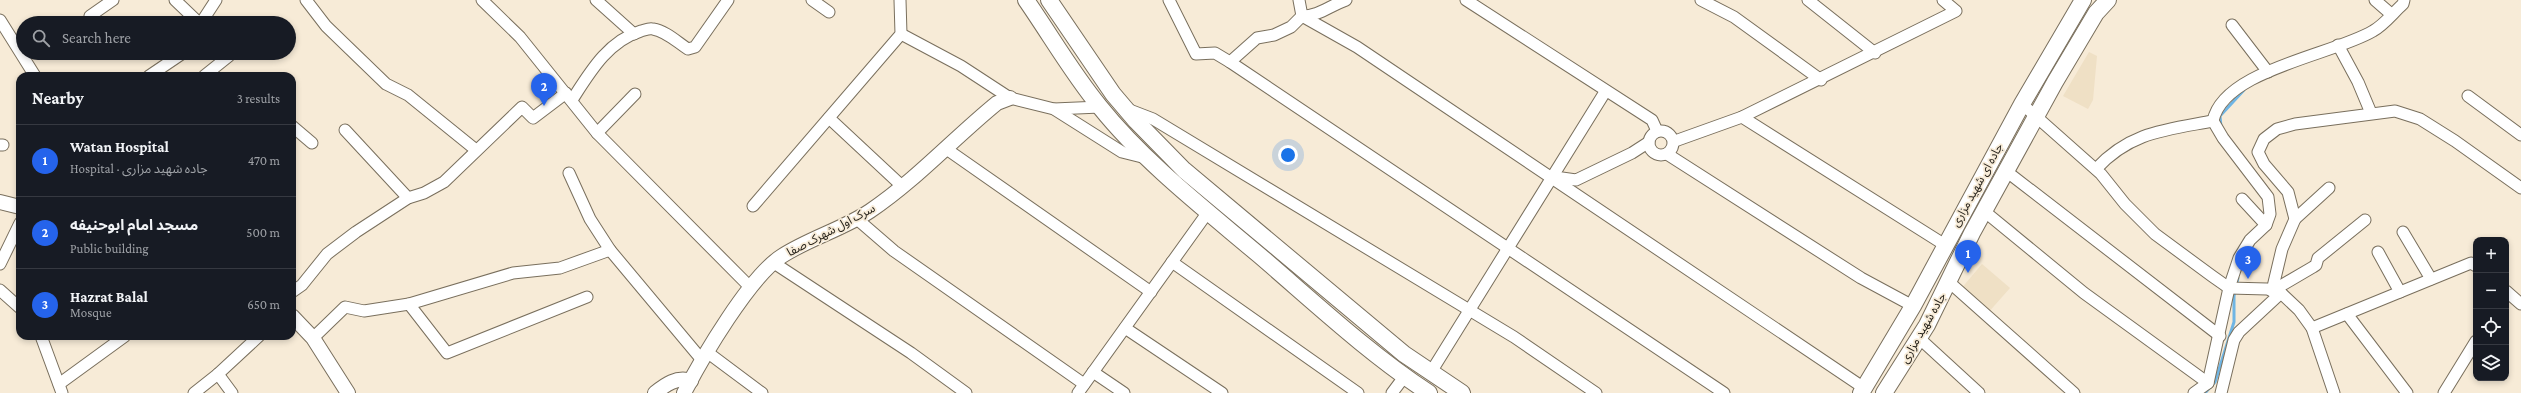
<!DOCTYPE html>
<meta charset="utf-8">
<style>
:root{--surface:#171b24;--page:#20242c;--text:#f1f3f6;--muted:#9ea1a6;--line:#363941;--accent:#2563eb}
body{margin:0;font-family:"Crimson Pro","Noto Sans Arabic",serif;background:var(--page);color:var(--text)}
.controls{position:absolute;right:12px;bottom:12px;display:grid;overflow:hidden;border-radius:8px;box-shadow:0 2px 6px #0003}
.controls button{width:36px;height:36px;display:grid;place-items:center;padding:0;border:0;border-bottom:1px solid var(--line);background:var(--surface);color:var(--text);font:20px sans-serif}
.you{position:absolute;left:1288px;top:155px;width:14px;height:14px;margin:-10px;border:3px solid #fff;border-radius:50%;background:#1a73e8;box-shadow:0 0 0 6px #1a73e833}
.badge{display:grid;place-items:center;width:26px;height:26px;border-radius:50%;background:var(--accent);color:#fff;font-size:13px;font-weight:700}
.pin{position:absolute;translate:-50% -33px;filter:drop-shadow(0 1px 2px #0008)}
.pin::after{content:'';position:absolute;top:21px;width:14px;height:12px;background:inherit;clip-path:polygon(0 0,100% 0,50% 100%)}
.list{margin:0;padding:0;list-style:none}
h2{display:flex;justify-content:space-between;align-items:center;height:52px;margin:0;padding:0 16px;font-size:17px}
h2 small{font-size:13px;font-weight:400;color:var(--muted)}
.list li{display:grid;grid-template-columns:26px 1fr auto;gap:12px;align-items:center;box-sizing:border-box;height:72px;padding:0 16px;border-top:1px solid var(--line)}
.list b{display:block;font-size:15px;white-space:nowrap}
.list p{margin:0;font-size:13px;white-space:nowrap;color:var(--muted)}
.list em{font-size:13px;font-style:normal;color:var(--muted)}
.icon{flex:none;width:22px;height:22px;fill:none;stroke:currentColor;stroke-width:2;stroke-linecap:round;stroke-linejoin:round}
.map{position:relative;flex:none;width:2521px;height:393px;overflow:hidden}
.search{position:absolute;background:var(--surface);box-shadow:0 2px 6px #0003;left:16px;top:16px;width:280px;height:44px;display:flex;align-items:center;gap:10px;box-sizing:border-box;padding:0 14px;border-radius:22px;color:var(--muted);font-size:15px}
.panel{position:absolute;background:var(--surface);box-shadow:0 2px 6px #0003;left:16px;top:72px;width:280px;height:268px;border-radius:12px}
.map>svg:first-child{display:block}
</style>
<div class="map">
<svg width="2521" height="393" viewBox="0 0 2521 393">
<rect width="100%" height="100%" fill="#f7ebd7"/>
<g fill="#efe0c5">
<polygon points="2089,52 2097,56 2093,100 2088,109 2063,96"/>
<polygon points="1982,264 2010,288 1987,314 1960,290"/>
</g>
<g fill="none" stroke-linecap="round" stroke-linejoin="round">
<g stroke="#6fb5e4" stroke-width="3">
<polyline points="2221,127 2220,116 2244,90"/>
<polyline points="2205,393 2215,382 2234,322 2234,296 2238,278"/>
</g>
<defs>
<g id="minor">
<polyline points="175,0 199,23"/>
<polyline points="306,0 326,26 386,84 408,95 476,150"/>
<polyline points="482,0 520,37 597,133 751,288"/>
<polyline points="596,0 634,34"/>
<polyline points="812,0 829,12"/>
<polyline points="1169,0 1196,54 1215,53 1230,62 1724,393"/>
<polyline points="1299,0 1302,16"/>
<polyline points="1466,0 1652,120 1657,131"/>
<polyline points="1701,0 1734,17 1821,80"/>
<polyline points="1808,0 1875,53"/>
<polyline points="2375,0 2391,14"/>
<polyline points="90,16 113,0"/>
<polyline points="1302,16 1357,47 1864,388"/>
<polyline points="0,20 35,76"/>
<polyline points="201,23 216,0"/>
<polyline points="2232,25 2268,72"/>
<polyline points="901,34 961,66 1010,98 1054,109 1122,152 1146,158"/>
<polyline points="2338,45 2358,82 2371,113"/>
<path d="M1230 62 1257 38 1274 35 1291 27 1302 16C1319 16 1329 6 1346 0"/>
<polyline points="149,76 183,53"/>
<polyline points="204,76 229,56 229,53"/>
<polyline points="2468,96 2521,135"/>
<path d="M572 100C590 72 608 41 641 31 645 30 649 28 653 29 666 31 677 42 688 49L695 47 728 0"/>
<polyline points="2022,104 2101,174 2125,204 2155,234 2212,276 2229,288 2267,289 2281,293 2299,310 2312,328 2334,393"/>
<polyline points="1054,109 1100,107"/>
<polyline points="1127,109 1153,119 1514,337 1596,393"/>
<polyline points="1742,117 1945,245"/>
<polyline points="829,118 903,187"/>
<polyline points="292,126 312,143"/>
<polyline points="345,130 408,198"/>
<circle cx="1661" cy="143" r="12"/>
<polyline points="597,133 635,94"/>
<polyline points="1675,141 1742,117 1956,11 1943,0"/>
<polyline points="0,145 3,145"/>
<polyline points="945,148 1151,292"/>
<polyline points="1667,154 1861,278 1913,306"/>
<path d="M2096 169C2130 132 2165 130 2213 121"/>
<polyline points="2006,171 2220,336"/>
<polyline points="569,173 590,219 610,250 702,360"/>
<polyline points="1555,177 1576,180 1632,153 1649,142"/>
<polyline points="2242,199 2266,225"/>
<polyline points="753,206 901,34 900,0"/>
<polyline points="1984,211 2084,293 2208,383"/>
<polyline points="857,219 894,251 1084,384"/>
<polyline points="2295,219 2329,188"/>
<polyline points="2403,232 2431,279"/>
<polyline points="2378,252 2400,292"/>
<polyline points="1172,262 1358,393"/>
<polyline points="774,263 911,353 966,393"/>
<polyline points="0,264 20,223"/>
<polyline points="1949,282 2074,393"/>
<polyline points="0,290 20,308"/>
<polyline points="2272,291 2282,249 2295,219 2288,192 2264,164 2258,152 2264,139 2277,129 2295,124 2395,111 2420,119 2455,141 2521,188"/>
<polyline points="2272,291 2313,267 2316,265 2318,258 2365,220"/>
<polyline points="2506,291 2521,304"/>
<polyline points="292,292 302,285 327,254 356,232 408,198 424,193 444,182 522,107 533,118 566,93"/>
<polyline points="409,304 447,353 587,297"/>
<polyline points="2347,314 2407,393"/>
<polyline points="1125,328 1222,393"/>
<polyline points="2312,328 2471,263 2476,266"/>
<polyline points="41,336 62,393"/>
<polyline points="313,338 345,307 364,311 409,304 513,273 560,268 610,250"/>
<polyline points="1919,338 1979,393"/>
<polyline points="707,352 762,393"/>
<polyline points="1093,372 1124,393"/>
<polyline points="1431,372 1605,92"/>
<polyline points="218,374 232,393"/>
<polyline points="59,384 125,336"/>
<polyline points="194,393 218,374 259,336"/>
<polyline points="1078,393 1208,212"/>
<polyline points="1392,393 1404,377"/>
<path d="M2194 393 2208 383 2229 288 2239 258 2250 240 2266 225 2270 214 2268 197 2223 138 2213 121C2223 70 2333 55 2373 31 2384 25 2393 13 2403 4L2404 0"/>
<polyline points="2221,393 2234,340 2239,332 2281,293"/>
<polyline points="2444,393 2476,341"/>
</g>
<g id="tertiary">
<polyline points="0,202 20,207"/>
<polyline points="292,316 313,338 348,393"/>
<path d="M655 393C665 385 677 376 691 381"/>
<path d="M684 393C702 358 750 276 782 256 810 238 843 229 870 211 916 180 954 138 997 103L1010 98"/>
</g>
<g id="secondary">
<path d="M1026 0C1051 36 1072 73 1100 107 1144 162 1206 210 1259 255 1314 302 1368 353 1429 393"/>
<polyline points="1049,0 1113,94 1136,121 1184,170 1404,354 1462,393"/>
<polyline points="1861,393 1913,306 2022,104 2083,0"/>
<polyline points="1884,393 1927,325 1972,233 2055,82 2096,13 2108,0"/>
</g>
</defs>
<use href="#minor" stroke="#796f5d" stroke-width="13"/>
<use href="#tertiary" stroke="#796f5d" stroke-width="16"/>
<use href="#secondary" stroke="#796f5d" stroke-width="18"/>
<use href="#minor" stroke="#fff" stroke-width="11"/>
<use href="#tertiary" stroke="#fff" stroke-width="14"/>
<use href="#secondary" stroke="#fff" stroke-width="16"/>
</g>
<g text-anchor="middle" dominant-baseline="central" stroke-width="3.5" stroke-linejoin="round" paint-order="stroke">
<g font-size="12" fill="#26221b" stroke="#f7ebd7">
<text transform="translate(1977 185) rotate(-61)">جاده ای شهید مزاری</text>
<text transform="translate(831 230) rotate(-28)">سرک اول شهرک صفا</text>
<text transform="translate(1923 328) rotate(-60)">جاده شهید مزاری</text>
</g>
</g>
</svg>
<div class="controls">
<button>+</button>
<button>−</button>
<button><svg class="icon" aria-label="locate" viewBox="0 0 24 24"><circle cx="12" cy="12" r="6"/><path d="M12 2v4M12 18v4M2 12h4M18 12h4"/></svg></button>
<button><svg class="icon" aria-label="layers" viewBox="0 0 24 24"><path d="M12 4l9 5-9 5-9-5zM3 14l9 5 9-5"/></svg></button>
</div>
<div class="you"></div>
<div class="pin badge" style="left:1968px;top:273px">1</div>
<div class="pin badge" style="left:544px;top:106px">2</div>
<div class="pin badge" style="left:2248px;top:279px">3</div>
<div class="search"><svg class="icon" aria-label="search" viewBox="0 0 24 24"><circle cx="10" cy="10" r="6"/><path d="M15 15l6 6"/></svg>Search here</div>
<section class="panel">
<h2>Nearby<small>3 results</small></h2>
<ul class="list">
<li><span class="badge">1</span><div><b>Watan Hospital</b><p>Hospital · جاده شهید مزاری</p></div><em>470 m</em></li>
<li><span class="badge">2</span><div><b>مسجد امام ابوحنیفه</b><p>Public building</p></div><em>500 m</em></li>
<li><span class="badge">3</span><div><b>Hazrat Balal</b><p>Mosque</p></div><em>650 m</em></li>
</ul>
</section>
</div>
